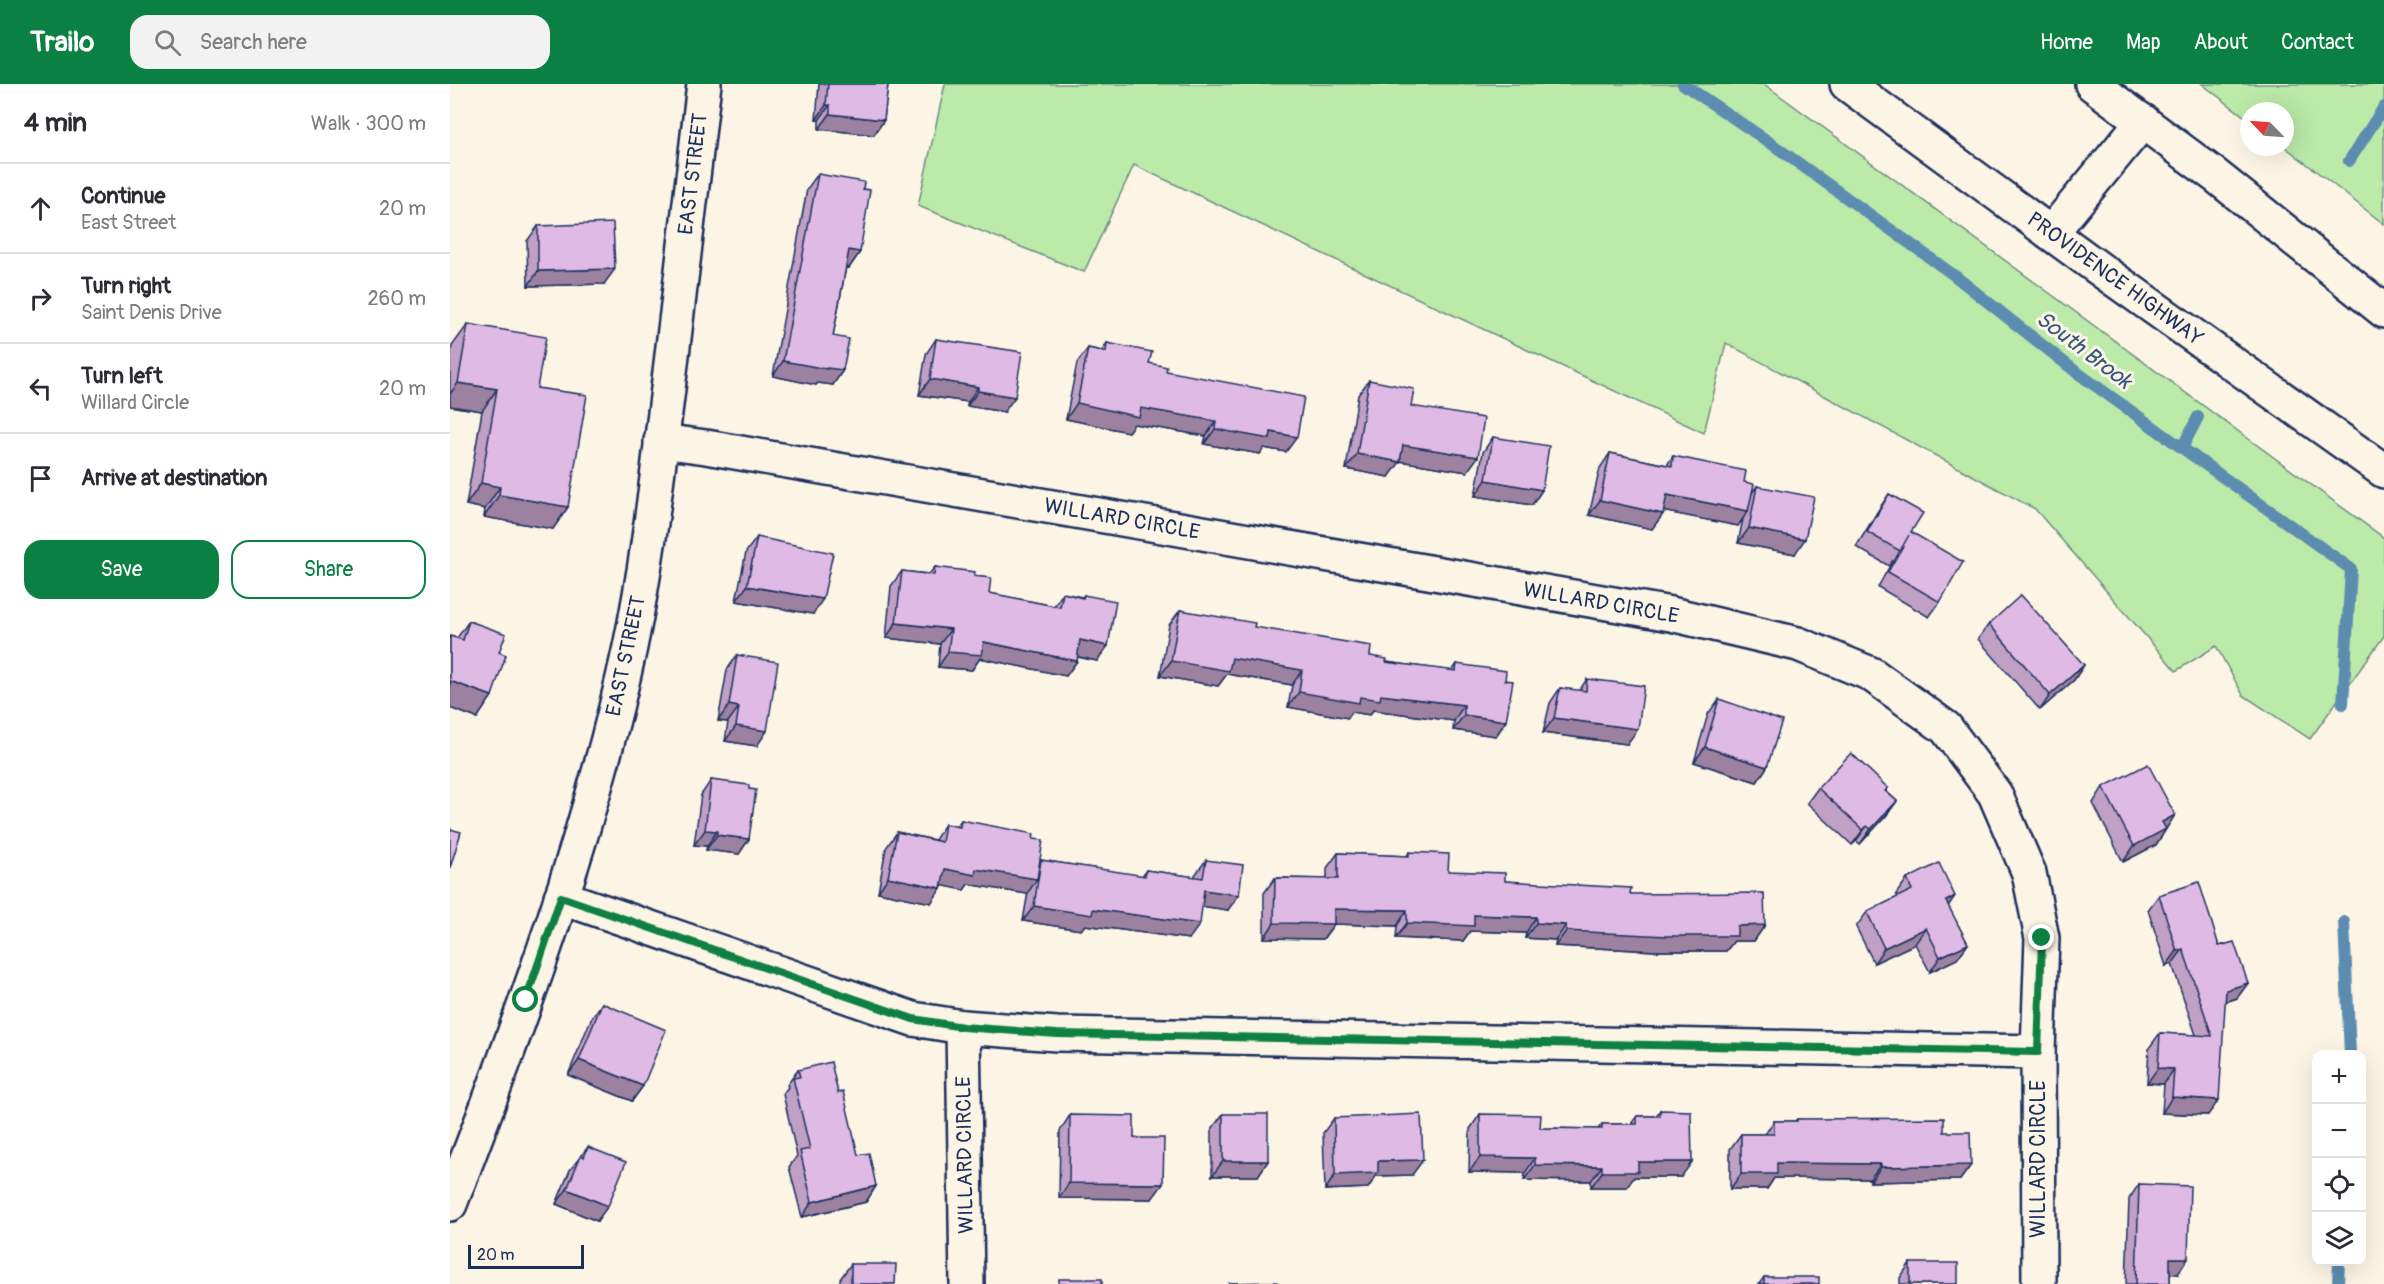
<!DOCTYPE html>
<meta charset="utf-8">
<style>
:root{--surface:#fff;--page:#f2f2f3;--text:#2b2b33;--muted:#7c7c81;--line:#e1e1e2;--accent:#0b8043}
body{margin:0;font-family:Pangolin,sans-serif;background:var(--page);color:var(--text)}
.controls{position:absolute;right:18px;bottom:18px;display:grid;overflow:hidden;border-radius:12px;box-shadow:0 6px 24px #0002}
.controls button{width:54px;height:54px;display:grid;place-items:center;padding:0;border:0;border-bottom:2px solid var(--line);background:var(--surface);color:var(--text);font:30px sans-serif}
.compass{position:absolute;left:1790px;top:18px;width:54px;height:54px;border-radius:50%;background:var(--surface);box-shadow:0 6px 24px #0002;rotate:295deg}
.scale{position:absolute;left:18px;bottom:15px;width:116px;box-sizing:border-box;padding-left:6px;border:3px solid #1b2f5e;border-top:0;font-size:16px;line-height:21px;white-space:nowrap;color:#1b2f5e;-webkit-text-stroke:4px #fcf5e5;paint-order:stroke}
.stop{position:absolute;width:18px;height:18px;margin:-14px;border:4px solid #0b8043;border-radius:50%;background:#fff}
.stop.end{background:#0b8043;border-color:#fff;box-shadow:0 2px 6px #0008}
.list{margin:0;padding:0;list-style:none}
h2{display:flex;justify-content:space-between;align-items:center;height:78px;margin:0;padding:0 24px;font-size:26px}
h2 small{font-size:20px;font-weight:400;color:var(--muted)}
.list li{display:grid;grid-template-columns:39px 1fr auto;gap:18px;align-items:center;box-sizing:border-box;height:90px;padding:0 24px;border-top:2px solid var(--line)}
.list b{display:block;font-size:22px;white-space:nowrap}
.list p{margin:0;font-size:20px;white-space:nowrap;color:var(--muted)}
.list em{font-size:20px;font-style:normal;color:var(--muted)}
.actions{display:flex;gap:12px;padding:18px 24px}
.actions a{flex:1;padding:14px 0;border:2px solid var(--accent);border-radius:18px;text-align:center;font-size:21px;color:var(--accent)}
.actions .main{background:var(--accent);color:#fff}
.icon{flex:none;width:33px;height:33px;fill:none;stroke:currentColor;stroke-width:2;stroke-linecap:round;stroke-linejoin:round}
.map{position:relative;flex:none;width:1934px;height:1200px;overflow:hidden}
header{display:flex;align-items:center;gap:36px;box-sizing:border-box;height:84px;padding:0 30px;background:var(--accent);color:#fff}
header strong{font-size:28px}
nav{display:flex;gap:33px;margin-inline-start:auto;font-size:21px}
.search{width:420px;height:54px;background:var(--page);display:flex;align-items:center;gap:15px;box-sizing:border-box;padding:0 21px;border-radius:18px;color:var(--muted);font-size:22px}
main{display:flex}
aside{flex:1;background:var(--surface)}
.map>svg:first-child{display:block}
</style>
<header>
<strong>Trailo</strong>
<div class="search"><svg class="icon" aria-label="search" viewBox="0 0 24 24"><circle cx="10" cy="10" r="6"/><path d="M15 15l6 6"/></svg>Search here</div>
<nav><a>Home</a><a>Map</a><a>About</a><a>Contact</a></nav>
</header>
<main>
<aside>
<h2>4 min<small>Walk · 300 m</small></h2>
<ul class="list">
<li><svg class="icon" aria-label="ahead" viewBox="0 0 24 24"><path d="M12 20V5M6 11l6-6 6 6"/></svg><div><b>Continue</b><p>East Street</p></div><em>20 m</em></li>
<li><svg class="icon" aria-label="right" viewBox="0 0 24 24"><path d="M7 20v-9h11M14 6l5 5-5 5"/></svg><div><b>Turn right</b><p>Saint Denis Drive</p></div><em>260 m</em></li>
<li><svg class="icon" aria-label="left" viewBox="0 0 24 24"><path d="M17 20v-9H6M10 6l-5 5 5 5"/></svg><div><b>Turn left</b><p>Willard Circle</p></div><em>20 m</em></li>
<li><svg class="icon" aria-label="arrive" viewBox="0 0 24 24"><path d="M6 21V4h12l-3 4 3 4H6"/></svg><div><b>Arrive at destination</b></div></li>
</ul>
<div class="actions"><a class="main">Save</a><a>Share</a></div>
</aside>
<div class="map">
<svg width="1934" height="1200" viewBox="0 0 1934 1200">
<rect width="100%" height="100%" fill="#fcf5e5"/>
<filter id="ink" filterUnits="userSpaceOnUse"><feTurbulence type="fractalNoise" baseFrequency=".0167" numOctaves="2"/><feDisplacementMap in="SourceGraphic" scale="12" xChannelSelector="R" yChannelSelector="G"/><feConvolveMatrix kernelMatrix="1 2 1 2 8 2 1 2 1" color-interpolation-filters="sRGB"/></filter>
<g filter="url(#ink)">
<g fill="#bceaa8" stroke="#6c8c83" stroke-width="1.5">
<polygon points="495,0 1314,0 1934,454 1934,552 1860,655 1793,611 1766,562 1726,587 1585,425 1276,259 1254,349 684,81 634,188 468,122"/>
<polygon points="1752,0 1934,0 1934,140 1835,63 1835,27 1799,27 1799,36"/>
</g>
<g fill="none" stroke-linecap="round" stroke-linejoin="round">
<g stroke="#5b8db0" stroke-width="12">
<polyline points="1233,0 1322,60 1505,192 1625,287 1901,485 1893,620"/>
<polyline points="1899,77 1934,23"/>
<polyline points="1732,364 1748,333"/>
<polyline points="1894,838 1900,970"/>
<polyline points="1888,1200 1889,1178"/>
</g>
<defs>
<g id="street">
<polyline points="211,357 256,363 1221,530 1348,560 1421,590 1496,644 1545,710 1579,789 1592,854 1588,968 1589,1200"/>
<polyline points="111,813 463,935 513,943 607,950 1588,968"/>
<polyline points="513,943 517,1200"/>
</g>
<path id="secondary" d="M0 1120C70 939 139 754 180 563 198 478 207 392 218 305 230 204 242 102 254 0"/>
<g id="primary">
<polyline points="1397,0 1651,186 1934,387"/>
<polyline points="1642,0 1766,92 1934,227"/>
<polyline points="1601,149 1693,37"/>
</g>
</defs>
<use href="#street" stroke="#1b2f5e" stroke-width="38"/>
<use href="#secondary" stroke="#1b2f5e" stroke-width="38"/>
<use href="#primary" stroke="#1b2f5e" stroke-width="38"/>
<use href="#street" stroke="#fcf5e5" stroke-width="33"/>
<use href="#secondary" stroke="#fcf5e5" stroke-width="33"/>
<use href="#primary" stroke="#fcf5e5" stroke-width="33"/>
</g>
<g fill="#c0a0c4" stroke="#1b2f5e" stroke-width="1.5">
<polygon points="369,0 438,0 434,36 424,51 369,45 369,36 366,36"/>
<polygon points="368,90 413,105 410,168 399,184 396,183 383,252 393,286 383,301 368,299 366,301 323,292 357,105"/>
<polygon points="88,142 154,200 78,202 77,157"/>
<polygon points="18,240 87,304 118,423 103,445 34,433 35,425 16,421 32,327 0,322 0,276 2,262"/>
<polygon points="486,255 554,328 517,322 518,318 469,311 476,270"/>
<polygon points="657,259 716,287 836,368 814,364 810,370 754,360 756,352 684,340 678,348 616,335 627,279 638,264 652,267"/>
<polygon points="919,296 961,322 1017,388 950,377 939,393 896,385 908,311"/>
<polygon points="1043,353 1092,406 1082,421 1025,412 1033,368"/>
<polygon points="1160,369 1217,381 1223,372 1294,398 1302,409 1307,402 1345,470 1288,459 1293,435 1288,442 1213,427 1213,430 1202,445 1139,431 1150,384"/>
<polygon points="1439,410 1461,448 1490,518 1479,533 1428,503 1443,476 1439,482 1406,463 1429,425"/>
<polygon points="307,453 363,530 286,517 296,468"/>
<polygon points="485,483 524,492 539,509 604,522 613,509 632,513 634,511 647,577 627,573 627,577 616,592 530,574 522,586 488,583 490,560 436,554 441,502 452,487 479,490"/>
<polygon points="730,526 804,543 920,572 936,578 1002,587 1007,580 1055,596 1056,637 1046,652 1003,646 1004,637 923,626 920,631 902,628 898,634 838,623 842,601 777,590 768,602 710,592 719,541"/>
<polygon points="19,537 49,568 42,612 27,634 0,624 0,552 7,554"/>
<polygon points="1539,540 1634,581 1624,596 1590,626 1528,555"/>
<polygon points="287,571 307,662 275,657 278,638 268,637 277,586"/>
<polygon points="1137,595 1177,660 1093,649 1100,619 1110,604 1129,607"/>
<polygon points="1269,615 1317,683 1307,698 1244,678 1258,630"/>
<polygon points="261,696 299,705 299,755 289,770 256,766 257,762 244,761 251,711"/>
<polygon points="1653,703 1716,745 1706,761 1673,778 1643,719"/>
<polygon points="1368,704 1438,704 1436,707 1447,717 1436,732 1410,760 1406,757 1402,761 1357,719"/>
<polygon points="511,736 583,755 590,779 591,776 692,792 696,786 745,793 745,791 756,776 778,826 752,822 739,855 635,841 631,846 573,837 578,808 577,810 518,800 514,806 492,801 491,804 481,819 428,808 436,764 447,748 485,756 495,740 506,743"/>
<polygon points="959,768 998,787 1055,797 1180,810 1315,841 1304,857 1284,857 1276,867 1207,867 1105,862 1106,856 1075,854 1076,849 1020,847 1013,857 946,854 947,842 884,840 873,855 814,854 814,809 825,794 877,795 877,784 888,769 957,772"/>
<polygon points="1457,795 1498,822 1518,860 1507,875 1480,888 1465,860 1424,879 1406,843 1417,828 1448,813 1446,810"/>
<polygon points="1709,811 1769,862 1798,899 1787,914 1775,918 1758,1031 1712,1029 1714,1000 1697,999 1699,964 1710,949 1746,951 1722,880 1716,882 1698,826"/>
<polygon points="152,919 193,1002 182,1017 118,991 141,935"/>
<polygon points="348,986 388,1009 408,1071 426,1102 416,1118 352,1133 339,1083 347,1072 333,1010 338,1003 337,1001"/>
<polygon points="1210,1026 1231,1093 1184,1093 1177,1103 1141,1103 1141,1097 1074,1096 1075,1089 1019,1088 1020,1045 1030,1030 1090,1044 1148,1045 1152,1040 1181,1040 1187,1032 1206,1032"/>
<polygon points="773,1030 818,1077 808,1092 762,1092 762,1045"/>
<polygon points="620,1031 684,1054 702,1115 609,1114 610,1047"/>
<polygon points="884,1034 962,1091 926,1092 918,1104 875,1106 873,1049"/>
<polygon points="1347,1035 1494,1048 1521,1081 1510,1096 1420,1098 1420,1095 1324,1094 1317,1105 1280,1105 1280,1065 1291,1050 1315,1050 1324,1037 1345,1037"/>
<polygon points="138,1063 147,1137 106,1120 120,1086"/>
<polygon points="1689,1100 1728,1190 1720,1189 1720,1200 1676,1200 1679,1115"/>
<polygon points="1460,1179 1508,1200 1450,1200 1450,1194"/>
<polygon points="401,1180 445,1200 390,1200 390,1195"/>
<polygon points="1314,1193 1369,1200 1309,1200"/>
</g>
<g fill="#9c82a0" stroke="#1b2f5e" stroke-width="1.5">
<polygon points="376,21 380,21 369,36 366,36"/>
<polygon points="380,30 434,36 424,51 369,45"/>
<polygon points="399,166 410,168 399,184 388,182"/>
<polygon points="165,185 154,200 78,202 88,187"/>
<polygon points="333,277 393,286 383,301 368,299 366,301 323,292"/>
<polygon points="480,295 528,303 518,318 469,311"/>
<polygon points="8,299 47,305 32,327 0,322 0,310"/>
<polygon points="528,307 565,313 554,328 517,322"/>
<polygon points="627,319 691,324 766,337 756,352 684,340 678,348 616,335"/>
<polygon points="765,345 821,348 847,353 836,368 814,364 810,370 754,360"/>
<polygon points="953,361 1028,373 1017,388 943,376"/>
<polygon points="907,370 950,378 939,393 896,385"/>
<polygon points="1036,396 1092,406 1082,421 1025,412"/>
<polygon points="31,399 50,403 35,425 16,421"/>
<polygon points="49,411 118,423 103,445 34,433"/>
<polygon points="1217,411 1298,427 1288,442 1206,426"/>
<polygon points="1150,416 1213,430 1202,445 1139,431"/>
<polygon points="1299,444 1355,455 1345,470 1288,459"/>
<polygon points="297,502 373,515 363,530 286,517"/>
<polygon points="446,539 501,545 490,560 436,554"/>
<polygon points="630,556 658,562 647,577 620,571"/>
<polygon points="534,558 627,577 616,592 530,574 522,586 488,583 498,568"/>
<polygon points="782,574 852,586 842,601 777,590 768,602 710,592 721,577"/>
<polygon points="1634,581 1624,596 1590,626 1600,611"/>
<polygon points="0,597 42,612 27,634 0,624"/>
<polygon points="849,608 910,613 931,611 1014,621 1004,637 923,626 920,631 902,628 898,634 838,623"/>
<polygon points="279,621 289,623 278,638 268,637"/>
<polygon points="1014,631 1056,637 1046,652 1003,646"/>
<polygon points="1104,634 1188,645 1177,660 1093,649"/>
<polygon points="286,642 317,647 307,662 275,657"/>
<polygon points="1255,663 1317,683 1307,698 1244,678"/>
<polygon points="1447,717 1436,732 1410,760 1421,745"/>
<polygon points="1725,731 1706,761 1673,778 1684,762 1712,738"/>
<polygon points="1417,742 1406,757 1402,761 1413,746"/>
<polygon points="255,746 267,747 257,762 244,761"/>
<polygon points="267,751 299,755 289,770 256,766"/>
<polygon points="495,785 526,785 587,795 577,810 518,800 514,806 485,800"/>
<polygon points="438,793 491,804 481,819 428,808"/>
<polygon points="754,806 789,811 778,826 743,821"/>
<polygon points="1505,812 1495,827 1496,817"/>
<polygon points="584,822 643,825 750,840 739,855 635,841 631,846 573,837"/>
<polygon points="884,825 957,826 947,842 884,840 873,855 814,854 824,839"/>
<polygon points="1024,831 1086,833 1076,849 1020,847 1013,857 946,854 957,839"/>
<polygon points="1086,839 1116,841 1106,856 1075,854"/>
<polygon points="1315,841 1304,857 1284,857 1276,867 1207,867 1105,862 1116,847"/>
<polygon points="1476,844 1465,860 1424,879 1434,864"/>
<polygon points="1518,860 1507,875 1480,888 1490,873"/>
<polygon points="1733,865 1722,880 1716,882 1727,867"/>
<polygon points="1798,899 1787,914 1765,921 1776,906"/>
<polygon points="129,976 193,1002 182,1017 118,991"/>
<polygon points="1708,984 1724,985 1714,1000 1697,999"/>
<polygon points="1722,1013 1769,1016 1758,1031 1712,1029"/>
<polygon points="1030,1073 1085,1074 1075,1089 1019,1088"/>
<polygon points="973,1076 962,1091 926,1092 918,1104 875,1106 885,1091 928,1077"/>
<polygon points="773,1077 818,1077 808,1092 762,1092"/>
<polygon points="1188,1078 1242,1078 1231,1093 1184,1093 1177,1103 1141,1103 1152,1088"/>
<polygon points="1327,1079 1431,1080 1420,1095 1324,1094 1317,1105 1280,1105 1291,1090"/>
<polygon points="1085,1081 1152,1082 1141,1097 1074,1096"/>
<polygon points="1521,1081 1510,1096 1420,1098 1431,1083"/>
<polygon points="619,1099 713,1100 702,1115 609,1114"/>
<polygon points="426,1102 416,1118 352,1133 362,1118"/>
<polygon points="117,1105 158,1122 147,1137 106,1120"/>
<polygon points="1720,1174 1738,1174 1728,1190 1709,1189"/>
</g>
<g fill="#dfbae4" stroke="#1b2f5e" stroke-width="1.5">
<polygon points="378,0 438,0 434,36 380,30 380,21 376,21"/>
<polygon points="368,90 414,98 413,105 420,106 410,168 399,166 383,252 399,255 393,286 377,284 377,285 333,277"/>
<polygon points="163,139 165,185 88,187 88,142"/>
<polygon points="18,240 96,253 87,304 137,311 118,423 49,411 50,403 31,399 47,305 8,299"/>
<polygon points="486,255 572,268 565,313 528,307 528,303 480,295"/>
<polygon points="657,259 702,268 699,279 717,283 716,287 854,313 847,353 821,348 820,355 765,345 766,337 691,324 689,333 627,319 638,264 656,268"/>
<polygon points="919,296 964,305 961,322 1034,334 1028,373 953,361 950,378 907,370"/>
<polygon points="1043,353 1099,362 1092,406 1036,396"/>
<polygon points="1160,369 1222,382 1223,372 1296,387 1294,398 1304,400 1298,427 1217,411 1213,430 1150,416"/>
<polygon points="1307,402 1364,413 1355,455 1299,444"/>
<polygon points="1439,410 1473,429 1461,448 1513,478 1490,518 1438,488 1459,451 1450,467 1417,448"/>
<polygon points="307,453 383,469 373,515 297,502"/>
<polygon points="485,483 525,488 524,492 541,494 539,509 610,523 613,509 633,514 634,511 666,517 658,562 630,556 627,577 534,558 532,571 498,568 501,545 446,539 452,487 484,491"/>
<polygon points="1571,511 1634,581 1600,611 1539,540"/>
<polygon points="730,526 805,539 804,543 921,562 920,572 937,575 936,578 1006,587 1007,580 1056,587 1055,596 1063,597 1056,637 1014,631 1014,621 931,611 930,616 910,613 909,619 849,608 852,586 782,574 779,587 721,577"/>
<polygon points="19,537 56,550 49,568 56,571 42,612 0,597 0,552 13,556"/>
<polygon points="287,571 328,578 317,647 286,642 289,623 279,621"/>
<polygon points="1137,595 1194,602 1188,645 1104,634 1110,604 1136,607"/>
<polygon points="1269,615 1332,637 1317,683 1255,663"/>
<polygon points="1401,669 1438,704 1435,707 1447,717 1421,745 1417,742 1413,746 1368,704"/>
<polygon points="1698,680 1725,731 1712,738 1716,745 1684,762 1653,703"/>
<polygon points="261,696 299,701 299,705 306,706 299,755 267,751 267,747 255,746"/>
<polygon points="511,736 584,750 583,755 593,756 587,795 526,785 525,791 495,785 491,804 438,793 447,748 492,758 495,740 510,743"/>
<polygon points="0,745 11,748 0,784"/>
<polygon points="959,768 999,770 998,787 1055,789 1055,797 1181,804 1180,810 1314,809 1315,841 1287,842 1287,852 1217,852 1116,847 1116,841 1086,839 1086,833 1024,831 1024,842 957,839 957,826 884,825 884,840 824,839 825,794 888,795 888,769 959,772"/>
<polygon points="591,776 695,792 696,786 753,794 756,776 793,781 789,811 754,806 750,840 643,825 642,831 584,822"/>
<polygon points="1489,779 1505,812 1496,817 1518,860 1490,873 1476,844 1434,864 1417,828 1462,806 1457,795"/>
<polygon points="1749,798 1769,862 1784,858 1798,899 1776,906 1769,1016 1722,1013 1724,985 1708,984 1710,949 1762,952 1733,865 1727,867 1709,811"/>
<polygon points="152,919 216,946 193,1002 129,976"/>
<polygon points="381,978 388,1009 393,1007 408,1071 419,1069 426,1102 362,1118 350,1067 360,1065 343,994 350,993 348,986"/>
<polygon points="1210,1026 1241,1027 1242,1078 1188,1078 1188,1088 1152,1088 1152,1082 1085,1081 1085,1074 1030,1073 1030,1030 1091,1031 1090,1044 1152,1045 1152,1040 1187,1040 1187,1032 1210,1032"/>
<rect x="773" y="1030" width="45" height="47"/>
<polygon points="971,1030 973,1076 928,1077 928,1089 885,1091 884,1034"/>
<polygon points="620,1031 684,1032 684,1054 714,1054 713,1100 619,1099"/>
<polygon points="1494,1034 1494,1048 1520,1048 1521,1081 1431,1083 1431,1080 1327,1079 1327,1090 1291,1090 1291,1050 1324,1050 1324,1037 1347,1037 1347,1035"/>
<polygon points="138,1063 176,1078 158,1122 117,1105 131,1071 134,1073"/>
<polygon points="1689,1100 1740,1102 1738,1174 1720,1174 1720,1200 1686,1200"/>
<rect x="1460" y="1179" width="48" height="21"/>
<polygon points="401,1180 446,1180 445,1200 401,1200"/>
<rect x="1314" y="1193" width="55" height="7"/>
<rect x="609" y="1195" width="43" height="5"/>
<polygon points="827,1198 828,1200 779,1200 779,1199"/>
</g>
</g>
<g fill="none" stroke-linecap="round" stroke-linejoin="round" filter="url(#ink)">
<polyline stroke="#0b8043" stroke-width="8" points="76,916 111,813 463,935 513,943 607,950 1588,968 1592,854"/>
</g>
<g text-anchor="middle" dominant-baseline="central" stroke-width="6" stroke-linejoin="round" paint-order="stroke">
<g font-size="21" fill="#1b2f5e" stroke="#fcf5e5">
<text transform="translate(243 90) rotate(-83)">EAST STREET</text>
<text transform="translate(1665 195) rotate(36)">PROVIDENCE HIGHWAY</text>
<text transform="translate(672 435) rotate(10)">WILLARD CIRCLE</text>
<text transform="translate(1151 519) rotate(10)">WILLARD CIRCLE</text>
<text transform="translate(176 572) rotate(-78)">EAST STREET</text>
<text transform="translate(515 1071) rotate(-91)">WILLARD CIRCLE</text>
<text transform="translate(1588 1075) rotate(-90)">WILLARD CIRCLE</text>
</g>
<g font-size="22" font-style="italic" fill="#365680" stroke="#fcf5e5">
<text transform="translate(1634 266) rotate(37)">South Brook</text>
</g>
</g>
</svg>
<div class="controls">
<button>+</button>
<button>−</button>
<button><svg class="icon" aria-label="locate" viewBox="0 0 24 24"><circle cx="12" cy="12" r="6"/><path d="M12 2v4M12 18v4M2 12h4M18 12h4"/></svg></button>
<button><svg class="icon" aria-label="layers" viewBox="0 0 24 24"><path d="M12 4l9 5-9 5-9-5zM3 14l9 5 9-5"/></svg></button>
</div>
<svg class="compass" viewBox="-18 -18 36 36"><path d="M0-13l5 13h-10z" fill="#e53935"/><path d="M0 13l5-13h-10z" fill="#7c7c81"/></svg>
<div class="scale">20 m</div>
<div class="stop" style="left:76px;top:916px"></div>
<div class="stop end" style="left:1592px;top:854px"></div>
</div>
</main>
